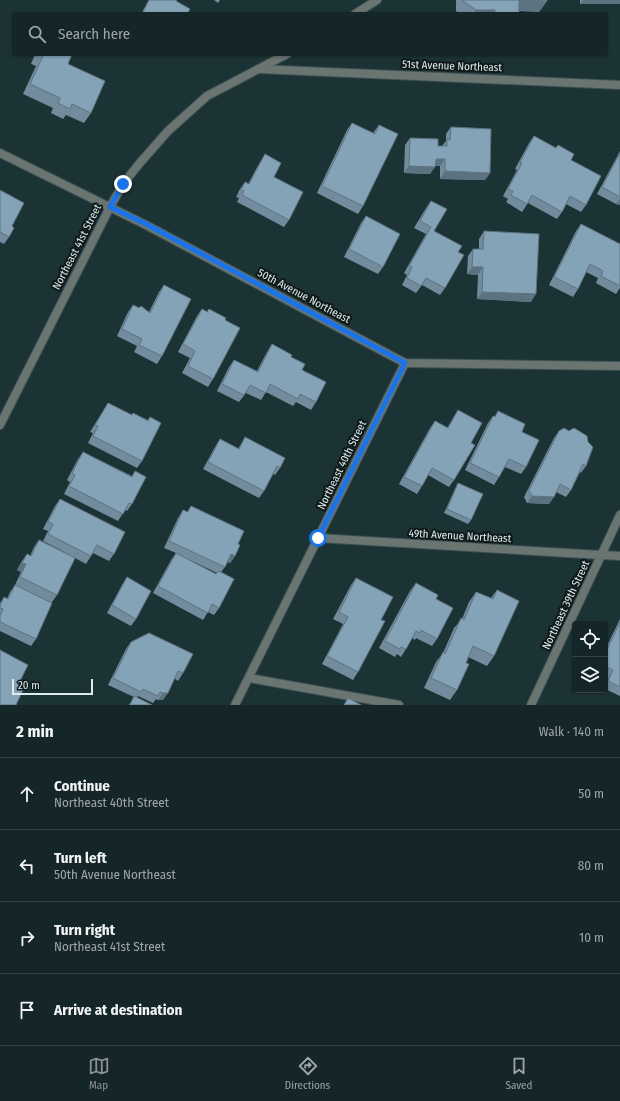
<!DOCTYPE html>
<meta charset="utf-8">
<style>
:root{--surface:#152628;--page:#1e2e30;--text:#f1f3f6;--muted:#9da5a8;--line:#344345;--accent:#8c9099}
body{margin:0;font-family:"Fira Sans Condensed",sans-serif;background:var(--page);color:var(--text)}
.controls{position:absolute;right:12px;bottom:12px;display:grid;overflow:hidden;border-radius:4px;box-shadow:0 1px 3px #0004}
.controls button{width:36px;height:36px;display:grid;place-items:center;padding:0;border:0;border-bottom:1px solid var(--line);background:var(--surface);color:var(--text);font:20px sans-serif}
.scale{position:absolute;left:12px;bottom:10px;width:81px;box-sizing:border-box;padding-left:4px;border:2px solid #deebed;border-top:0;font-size:11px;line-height:14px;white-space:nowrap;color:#deebed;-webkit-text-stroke:3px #0f191a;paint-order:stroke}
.stop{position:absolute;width:12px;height:12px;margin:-9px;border:3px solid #1a73e8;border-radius:50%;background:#fff}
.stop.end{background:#1a73e8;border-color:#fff;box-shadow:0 1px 4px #0008}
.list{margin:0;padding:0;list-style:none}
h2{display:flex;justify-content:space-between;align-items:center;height:52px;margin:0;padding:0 16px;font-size:17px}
h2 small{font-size:13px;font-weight:400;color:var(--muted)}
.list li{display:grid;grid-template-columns:26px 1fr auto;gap:12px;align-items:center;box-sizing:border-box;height:72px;padding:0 16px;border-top:1px solid var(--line)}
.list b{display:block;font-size:15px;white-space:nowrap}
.list p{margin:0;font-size:13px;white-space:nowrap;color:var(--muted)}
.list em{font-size:13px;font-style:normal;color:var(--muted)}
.icon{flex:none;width:22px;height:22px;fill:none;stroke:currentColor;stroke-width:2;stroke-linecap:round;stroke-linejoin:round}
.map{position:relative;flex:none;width:620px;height:705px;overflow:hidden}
.search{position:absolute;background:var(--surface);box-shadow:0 1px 3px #0004;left:12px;right:12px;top:12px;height:44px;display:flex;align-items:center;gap:10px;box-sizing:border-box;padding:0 14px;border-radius:4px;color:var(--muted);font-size:15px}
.sheet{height:340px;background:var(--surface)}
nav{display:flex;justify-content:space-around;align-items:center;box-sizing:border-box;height:56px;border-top:1px solid var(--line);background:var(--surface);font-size:11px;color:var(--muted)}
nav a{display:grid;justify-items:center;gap:2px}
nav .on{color:var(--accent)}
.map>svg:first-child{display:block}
</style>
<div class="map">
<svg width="620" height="705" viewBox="0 0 620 705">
<rect width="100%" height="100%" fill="#1c3335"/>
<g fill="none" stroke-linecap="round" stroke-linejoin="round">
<defs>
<g id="lane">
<polyline points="601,555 620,556"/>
<polyline points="249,678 399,705"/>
</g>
<g id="street">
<polyline points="355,14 377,0"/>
<polyline points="259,69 620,85"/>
<polyline points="0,153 146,225 405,363 620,366"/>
<polyline points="0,425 110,207 123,184 139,164 168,131 207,96 287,54"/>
<polyline points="318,538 601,555"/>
<polyline points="235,705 405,363"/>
<polyline points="531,705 620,515"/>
</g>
</defs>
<use href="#lane" stroke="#3b5052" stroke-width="10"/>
<use href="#street" stroke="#3b5052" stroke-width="10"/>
<use href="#lane" stroke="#6a7470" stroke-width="8"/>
<use href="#street" stroke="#6a7470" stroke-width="8"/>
</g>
<g fill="#728c9d" fill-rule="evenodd">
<polygon points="149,0 177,0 176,1 187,14 141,14"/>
<polygon points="214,0 220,0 218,3"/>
<polygon points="456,0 547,0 547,1 539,12 519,11 519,14 460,14 456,11"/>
<rect x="580" y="0" width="40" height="4"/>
<polygon points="35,54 72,54 68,64 91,113 84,123 66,115 63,119 51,113 53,108 23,94 36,66 31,64"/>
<polygon points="352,123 373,133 379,125 363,206 358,214 317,193 347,130"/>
<polygon points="451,127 490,173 485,180 440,179 440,166 435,166 430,174 404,173 405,145 410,138 438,146 442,146 446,141 446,134"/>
<polygon points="534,136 556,148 558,145 571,160 586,205 581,212 566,204 562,212 557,219 528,203 522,212 506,202 508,199 503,196 517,170 515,169 529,143"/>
<polygon points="620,151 620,205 616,204 597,194"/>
<polygon points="265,154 274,177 289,220 284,227 237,202 239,198 236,197 240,189 245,182 248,184 260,162"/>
<polygon points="0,190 12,226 9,237 4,244 0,242"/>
<polygon points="431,201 434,231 458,252 445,288 440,295 422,285 416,293 402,285 407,275 404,273 426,234 414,228 426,208"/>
<polygon points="366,216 383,267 378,274 344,257 361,223"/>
<polygon points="581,224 620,244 620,288 616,294 596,283 598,278 586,272 578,289 573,297 549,285 576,231"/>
<polygon points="484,231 531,302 477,299 478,275 467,274 468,256 473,249 479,249 479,239"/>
<polygon points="164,285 162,356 157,364 134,352 137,346 117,336 128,312 133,305 149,312 159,292"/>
<polygon points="202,309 225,320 213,379 208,387 182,373 190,358 178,352 197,316"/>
<polygon points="272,344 291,357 302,370 316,402 311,410 296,402 293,406 266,392 261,400 246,393 239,402 217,391 229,367 234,360 257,371 267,352"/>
<polygon points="108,403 132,415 133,413 148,420 150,417 142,461 137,468 88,443 93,433 90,432"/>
<polygon points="458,410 471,443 454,480 449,487 428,475 422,486 417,494 399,484 430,428 435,421 447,428"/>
<polygon points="498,411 522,432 526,467 521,474 505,467 499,477 494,485 465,470 488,423 493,416 495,416"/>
<polygon points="559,431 586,466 581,473 580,472 571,490 566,497 556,492 549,504 527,503 524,497 554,438"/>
<polygon points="245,437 280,468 275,475 273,474 264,491 259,498 203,469 215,447 220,439 238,449"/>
<polygon points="83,452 132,476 135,471 132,504 127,511 125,510 118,521 64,494 70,482 67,480 78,459"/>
<polygon points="458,483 471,520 468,524 444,513 456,487"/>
<polygon points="60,499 114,554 109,561 93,553 86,564 75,558 57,595 52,602 36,639 31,646 0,631 0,603 4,597 7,599 10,592 15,585 22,588 15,585 21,572 17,570 22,561 27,554 30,556 34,547 39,540 70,555 43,541 48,531 43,529 55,506"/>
<path d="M191 506 238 544 235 556 230 563 227 562 225 567 221 572 219 608 214 615 208 612 203 620 153 593 171 560 176 553 164 548 178 518 183 510 187 512ZM186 558 217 573 216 574Z"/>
<polygon points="127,577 136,619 131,626 107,613 122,585"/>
<polygon points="356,578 381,620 358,672 353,680 322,664 343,624 333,619 351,585"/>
<polygon points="416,583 436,599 437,639 432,646 416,638 415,640 412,638 406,649 401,657 397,654 395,657 379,648 410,591"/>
<polygon points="497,590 494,656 487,666 468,657 457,690 450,700 424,688 436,662 443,653 454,628 462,619 469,602 476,592 491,598"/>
<polygon points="620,619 620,696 605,689 605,683 608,677 605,675 605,650"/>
<polygon points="131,642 183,673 178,681 174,678 163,700 158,700 156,699 153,703 138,696 137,698 152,705 129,705 134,697 108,685 126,649"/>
</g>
<g fill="#5d7280">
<polygon points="519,0 547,1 539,12 512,10"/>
<polygon points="583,0 620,0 620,4 580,4"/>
<polygon points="476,10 495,10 493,14 473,14"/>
<polygon points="436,159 445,159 440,166 431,166"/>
<polygon points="409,166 435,167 430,174 404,173"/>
<polygon points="445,171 490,173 485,180 440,179"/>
<polygon points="620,199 620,205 616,204"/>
<polygon points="472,267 483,267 478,275 467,274"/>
<polygon points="482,292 536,294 531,302 477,299"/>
<polygon points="532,496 554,497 549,504 527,503"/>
<polygon points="231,554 235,556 230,563 226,561"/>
<polygon points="22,563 26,564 21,572 17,570"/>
<polygon points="163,693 168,693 163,700 158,700"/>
</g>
<g fill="#85a3b7" stroke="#5d7280">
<polygon points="149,0 177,0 176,1 190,9 187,14 142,14"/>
<polygon points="463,0 547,0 547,1 519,0 519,14 495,14 495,10 476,10 463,1"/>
<polygon points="39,54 72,54 68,64 105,81 91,113 72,104 70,109 58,103 60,98 30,84 43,56"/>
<polygon points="352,123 375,134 379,125 398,134 363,206 322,186"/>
<polygon points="451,127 491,129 490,173 445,171 445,159 436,159 435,167 409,166 410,138 438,139 438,146 447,146 447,139 450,140"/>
<polygon points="534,136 556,148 558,145 574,154 571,160 601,176 586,205 570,196 562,212 532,195 527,204 511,195 513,191 508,189 522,163 520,162"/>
<polygon points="620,153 620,197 602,187"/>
<polygon points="265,154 281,163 274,177 303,192 289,220 242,195 244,191 241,190 245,182 249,184"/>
<polygon points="0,190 24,203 12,226 14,228 9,237 0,232"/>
<polygon points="431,201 447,209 434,231 462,246 458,252 464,255 445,288 426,278 421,286 407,278 412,267 409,266 431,227 420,221"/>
<polygon points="366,216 400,234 383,267 349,249"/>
<polygon points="581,224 620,244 620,286 601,276 603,271 590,264 578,289 554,277"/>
<polygon points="484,231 539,234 536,294 482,292 483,267 472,267 473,249 483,249"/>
<polygon points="164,285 191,299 162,356 139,345 142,339 122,329 133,305 139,308 141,306 150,313"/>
<polygon points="202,309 207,312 209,309 226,318 225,320 240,328 213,379 188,366 195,351 183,344"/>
<polygon points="272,344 292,355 291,357 305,364 302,370 326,382 316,402 300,394 298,399 270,384 266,393 250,385 244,395 222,384 234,360 258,372"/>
<polygon points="108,403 132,415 133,413 148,421 150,417 161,423 142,461 93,436 98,426 95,425"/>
<polygon points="458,410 482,423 471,443 475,445 454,480 432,468 422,486 404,477 435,421 448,428"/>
<polygon points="498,411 525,424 522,432 539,440 526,467 509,459 499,477 470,463 493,416 495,417"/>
<polygon points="564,428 569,431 574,428 587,436 588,442 593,447 586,466 583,464 571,490 560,484 554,497 532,496 529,490 559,431"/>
<polygon points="245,437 285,458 280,468 277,466 264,491 208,462 220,439 239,449"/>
<polygon points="83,452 132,477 135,471 146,477 132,504 129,503 123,514 69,486 75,475 72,473"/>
<polygon points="458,483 483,494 471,520 447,509"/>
<polygon points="60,499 125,532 114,554 97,545 91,556 48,534 53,524 48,522"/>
<polygon points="191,506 244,531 238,544 240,545 235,556 231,554 225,567 169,541 183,510 188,512"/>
<polygon points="39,540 75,558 57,595 20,577 26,564 22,563 27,554 31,556"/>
<polygon points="176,553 216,574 219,571 234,579 219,608 212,604 208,613 158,586"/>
<polygon points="127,577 151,591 136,619 112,605"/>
<polygon points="356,578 393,597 381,620 385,621 358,672 327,656 348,617 339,612"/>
<polygon points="416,583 438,595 436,599 453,608 437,639 421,630 420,633 416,631 406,649 401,647 400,649 385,641"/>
<polygon points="15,585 52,603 36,639 0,622 0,616 3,609 0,608 0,606 4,597 8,599"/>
<polygon points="497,590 519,601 494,656 473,646 466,663 469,664 457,690 431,678 443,652 445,654 461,618 464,620 476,592 493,599"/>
<polygon points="620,622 620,687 608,681 613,670 605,666 606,660 605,654"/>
<polygon points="149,633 193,654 183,673 178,671 168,693 163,693 160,692 158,696 143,689 141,692 113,678 131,642"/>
<polygon points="0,650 28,665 18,685 24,688 16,705 0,705"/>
<polygon points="134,696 152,705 130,705"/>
<polygon points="348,698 361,705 344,705"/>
</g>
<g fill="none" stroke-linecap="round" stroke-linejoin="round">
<polyline stroke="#1a73e8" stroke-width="5" points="123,184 110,207 146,224 405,363 318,538"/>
</g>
<g text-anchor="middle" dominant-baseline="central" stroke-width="4" stroke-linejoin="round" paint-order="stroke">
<g font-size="11" fill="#deebed" stroke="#0f191a">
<text transform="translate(452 66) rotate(2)">51st Avenue Northeast</text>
<text transform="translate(77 247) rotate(-63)">Northeast 41st Street</text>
<text transform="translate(304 296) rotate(28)">50th Avenue Northeast</text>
<text transform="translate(342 465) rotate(-64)">Northeast 40th Street</text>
<text transform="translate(460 536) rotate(3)">49th Avenue Northeast</text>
<text transform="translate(566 605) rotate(-65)">Northeast 39th Street</text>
</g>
</g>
</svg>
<div class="controls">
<button><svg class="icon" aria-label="locate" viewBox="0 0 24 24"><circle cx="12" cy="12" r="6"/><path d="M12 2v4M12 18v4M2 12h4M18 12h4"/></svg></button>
<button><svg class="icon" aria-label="layers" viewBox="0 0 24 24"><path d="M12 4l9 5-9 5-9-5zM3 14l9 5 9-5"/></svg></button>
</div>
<div class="scale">20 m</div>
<div class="stop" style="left:318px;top:538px"></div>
<div class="stop end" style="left:123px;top:184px"></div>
<div class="search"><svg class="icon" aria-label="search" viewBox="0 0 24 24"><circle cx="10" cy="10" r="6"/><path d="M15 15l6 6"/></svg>Search here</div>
</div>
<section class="sheet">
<h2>2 min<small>Walk · 140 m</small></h2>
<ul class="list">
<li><svg class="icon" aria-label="ahead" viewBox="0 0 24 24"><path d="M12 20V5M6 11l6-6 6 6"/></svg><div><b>Continue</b><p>Northeast 40th Street</p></div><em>50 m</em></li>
<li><svg class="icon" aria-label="left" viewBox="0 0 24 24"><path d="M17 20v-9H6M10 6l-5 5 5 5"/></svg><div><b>Turn left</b><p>50th Avenue Northeast</p></div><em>80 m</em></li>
<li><svg class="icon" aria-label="right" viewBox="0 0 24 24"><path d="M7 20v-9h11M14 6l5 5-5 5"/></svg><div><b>Turn right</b><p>Northeast 41st Street</p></div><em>10 m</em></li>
<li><svg class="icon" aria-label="arrive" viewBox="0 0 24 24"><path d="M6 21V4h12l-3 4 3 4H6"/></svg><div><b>Arrive at destination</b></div></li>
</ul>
</section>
<nav>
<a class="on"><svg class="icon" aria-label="map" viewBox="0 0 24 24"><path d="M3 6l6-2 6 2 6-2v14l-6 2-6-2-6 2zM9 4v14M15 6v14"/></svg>Map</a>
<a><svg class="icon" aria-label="directions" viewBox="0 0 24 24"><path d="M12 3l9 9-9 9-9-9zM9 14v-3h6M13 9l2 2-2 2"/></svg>Directions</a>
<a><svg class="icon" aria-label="saved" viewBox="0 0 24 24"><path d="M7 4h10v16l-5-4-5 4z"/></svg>Saved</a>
</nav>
